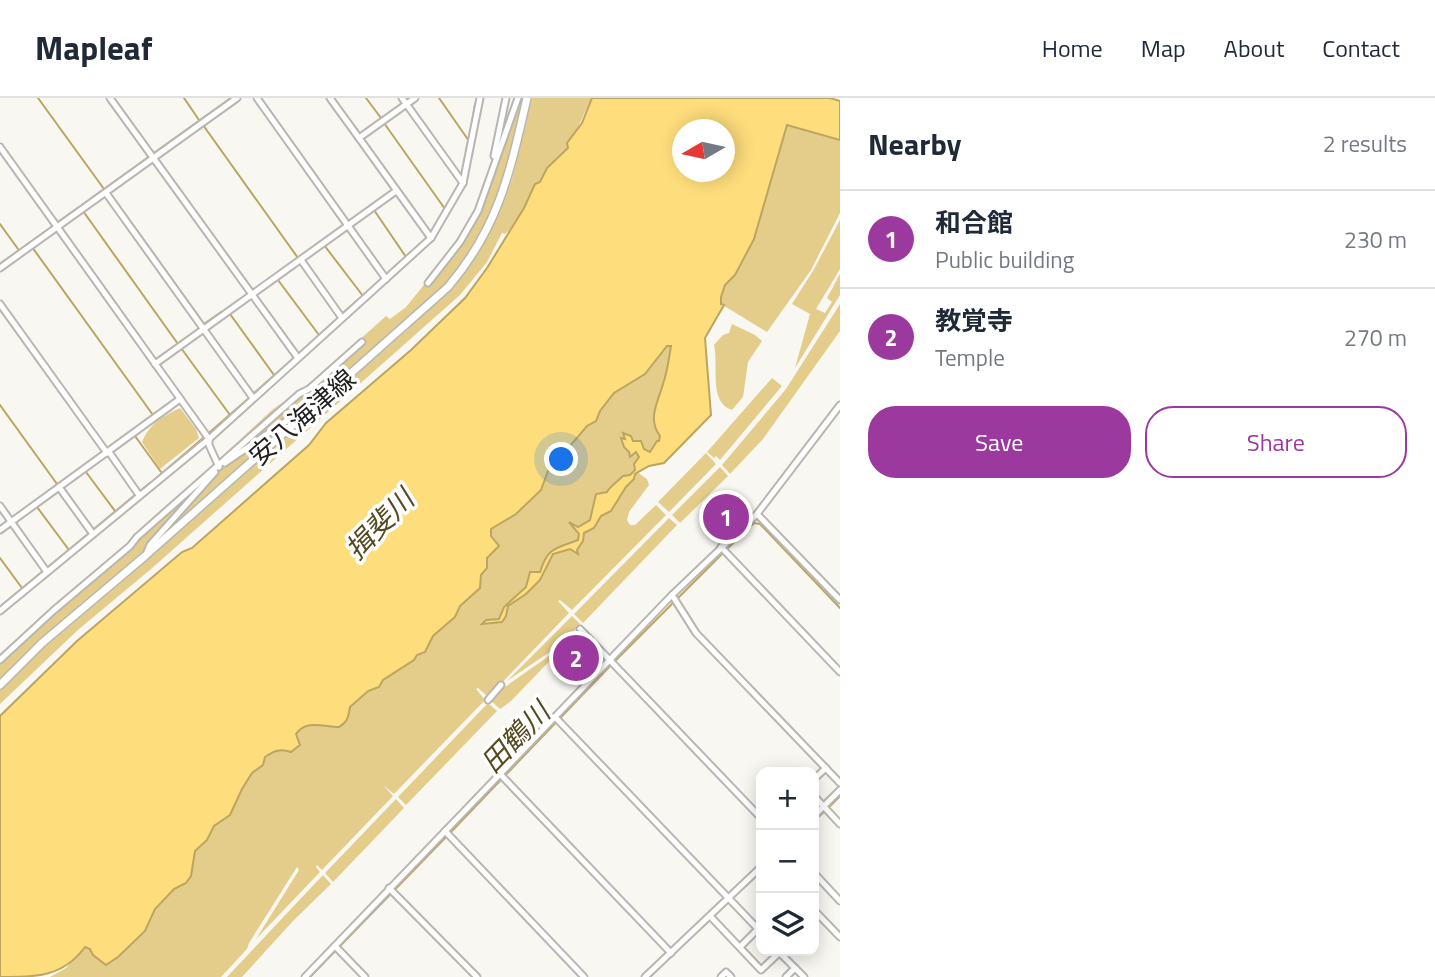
<!DOCTYPE html>
<meta charset="utf-8">
<style>
:root{--surface:#fff;--page:#f6f6f7;--text:#1f2937;--muted:#747a83;--line:#e0e1e3;--accent:#9c399f}
body{margin:0;font-family:"Titillium Web","Noto Sans JP",sans-serif;background:var(--page);color:var(--text)}
.controls{position:absolute;right:21px;bottom:21px;display:grid;overflow:hidden;border-radius:14px;box-shadow:0 4px 18px #0003}
.controls button{width:63px;height:63px;display:grid;place-items:center;padding:0;border:0;border-bottom:2px solid var(--line);background:var(--surface);color:var(--text);font:35px sans-serif}
.compass{position:absolute;left:672px;top:21px;width:63px;height:63px;border-radius:50%;background:var(--surface);box-shadow:0 4px 18px #0003;rotate:261deg}
.you{position:absolute;left:562px;top:362px;width:24px;height:24px;margin:-18px;border:5px solid #fff;border-radius:50%;background:#1a73e8;box-shadow:0 0 0 10px #1a73e833}
.badge{display:grid;place-items:center;width:46px;height:46px;border-radius:50%;background:var(--accent);color:#fff;font-size:23px;font-weight:700}
.pin{position:absolute;translate:-50% -50%;border:4px solid #fff;box-shadow:0 2px 7px #0006}
.list{margin:0;padding:0;list-style:none}
h2{display:flex;justify-content:space-between;align-items:center;height:91px;margin:0;padding:0 28px;font-size:30px}
h2 small{font-size:23px;font-weight:400;color:var(--muted)}
.list li{display:grid;grid-template-columns:46px 1fr auto;gap:21px;align-items:center;box-sizing:border-box;height:98px;padding:0 28px;border-top:2px solid var(--line)}
.list b{display:block;font-size:26px;white-space:nowrap}
.list p{margin:0;font-size:23px;white-space:nowrap;color:var(--muted)}
.list em{font-size:23px;font-style:normal;color:var(--muted)}
.actions{display:flex;gap:14px;padding:21px 28px}
.actions a{flex:1;padding:16px 0;border:2px solid var(--accent);border-radius:28px;text-align:center;font-size:24px;color:var(--accent)}
.actions .main{background:var(--accent);color:#fff}
.icon{flex:none;width:38px;height:38px;fill:none;stroke:currentColor;stroke-width:2;stroke-linecap:round;stroke-linejoin:round}
.map{position:relative;flex:none;width:840px;height:879px;overflow:hidden}
header{display:flex;align-items:center;gap:42px;box-sizing:border-box;height:98px;padding:0 35px;background:var(--surface);border-bottom:2px solid var(--line)}
header strong{font-size:33px}
nav{display:flex;gap:38px;margin-inline-start:auto;font-size:24px}
main{display:flex}
aside{flex:1;background:var(--surface)}
.map>svg:first-child{display:block}
</style>
<header>
<strong>Mapleaf</strong>
<nav><a>Home</a><a>Map</a><a>About</a><a>Contact</a></nav>
</header>
<main>
<div class="map">
<svg width="840" height="879" viewBox="0 0 840 879">
<rect width="100%" height="100%" fill="#f9f7f2"/>
<g fill="#e4cd8a">
<polygon points="520,0 524,0 509,67 492,117 465,164 443,190 316,303 308,304 228,361 307,291 221,363 218,362 272,312 318,279 386,218 390,221 406,209 427,183 430,185 449,164 471,129"/>
<path d="M532 0H592C583 16 577 34 568 50 559 64 547 67 540 84L535 86C528 104 520 123 505 136L502 135 487 164 460 197 151 471 79 531 0 606V591L45 547 407 232 467 172 489 136 512 81Z"/>
<polygon points="787,26 840,42 840,115 811,172 767,234 721,206 721,199 725,187 735,177 754,141"/>
<polygon points="840,122 840,171 816,211 825,215 832,204 827,200 840,176 840,197 795,270 810,216 792,206 813,173"/>
<polygon points="840,206 840,233 763,341 730,376 722,367 786,291"/>
<path d="M732 226 755 237 762 243 748 264 743 299 732 312C708 304 719 268 714 247L723 237 729 235Z"/>
<polygon points="683,234 664,339 637,374 647,381 649,387 629,414 627,422 630,427 635,427 656,407 666,417 572,512 560,502 558,503 569,515 488,599 478,590 476,591 485,602 394,696 383,687 393,698 322,772 317,767 316,769 320,774 256,841 299,772 297,769 249,845 247,851 221,879 50,879 66,870 83,850 109,833 214,728 230,717 242,691 252,675 263,667 265,659 483,435 595,312"/>
<polygon points="772,280 782,288 720,362 716,358 714,360 707,354"/>
<path d="M180 310 196 331 199 340 160 371 142 344C149 326 163 318 180 310Z"/>
<polygon points="307,310 154,446 221,370"/>
<polygon points="706,355 716,366 669,414 658,404"/>
<polygon points="720,369 728,378 680,425 672,417"/>
<polygon points="212,374 143,455 77,510 0,582 0,565"/>
<polygon points="669,420 677,427 583,525 574,516"/>
<polygon points="572,518 580,526 563,545 507,583"/>
<polygon points="566,546 511,603 500,611 490,602 502,591"/>
<polygon points="488,605 497,613 406,707 398,699"/>
<polygon points="396,701 404,710 333,784 325,775"/>
<polygon points="323,777 331,786 293,823 242,879 227,879"/>
</g>
<path fill="#fedd7c" stroke="#bca560" stroke-width="2" fill-rule="evenodd" d="M592 0H830L840 3V42L787 27 754 141 735 177 725 187 721 199V206L724 207 705 240 711 317 664 365 649 368 635 376 634 381 626 389 611 413 601 418 594 430 584 435 583 443 577 452 578 456 570 451 553 456 540 482 526 496 508 508 506 518 502 524 482 526 486 522 499 521 504 509 526 489 530 474H540C548 449 555 451 578 442L579 436 569 424 578 429 590 422 596 396 607 394C609 389 618 383 623 378L630 377 635 372 634 366 639 359 636 354 630 359 629 354 624 349 621 340 625 341 623 335 631 338 633 343H641L644 351 650 354 657 343H659L660 338C647 321 658 304 663 286 667 275 669 260 671 248H667L645 276 614 295 600 313 596 323 587 328 569 349 566 357 548 373 541 392 516 416 491 431V438L499 448 487 460V470L481 477 480 490 460 508 455 519 433 538 425 554 417 557 414 562 383 582 379 589 368 593 350 609C348 620 348 623 339 629 324 629 306 621 296 636L300 647 291 654C280 650 274 653 265 659L263 667 252 675 242 691 230 717 214 728 207 742 195 753 191 778 186 785 174 791 155 811 145 833 118 859 106 867 93 857 90 851 85 849C63 879 37 879 0 879V618L77 543 182 454 192 450 309 347 326 325 411 252 465 200 487 170 524 110 535 86 540 84 547 70 568 50 567 45 582 25ZM682 32H724V74H682Z"/>
<g fill="none" stroke-linecap="round" stroke-linejoin="round">
<g stroke="#bca560" stroke-width="2">
<polyline points="38,0 104,91"/>
<polyline points="184,0 199,22"/>
<polyline points="327,0 392,91"/>
<polyline points="366,0 381,20"/>
<polyline points="439,0 469,43"/>
<polyline points="384,25 445,111"/>
<polyline points="203,27 298,160"/>
<polyline points="471,31 475,6"/>
<polyline points="154,55 231,0"/>
<polyline points="465,59 470,34"/>
<polyline points="110,95 204,226 221,214"/>
<polyline points="82,107 150,58"/>
<polyline points="374,112 406,159"/>
<polyline points="83,113 178,246"/>
<polyline points="58,124 79,109"/>
<polyline points="0,126 18,151"/>
<polyline points="431,135 453,97"/>
<polyline points="324,147 363,198"/>
<polyline points="420,147 426,141"/>
<polyline points="32,149 153,317"/>
<polyline points="0,166 53,128"/>
<polyline points="278,182 319,237"/>
<polyline points="343,215 382,181"/>
<polyline points="230,216 274,277"/>
<polyline points="181,250 230,317"/>
<polyline points="299,256 338,220"/>
<polyline points="254,295 294,260"/>
<polyline points="0,307 57,386"/>
<polyline points="210,334 249,300"/>
<polyline points="135,338 161,374"/>
<polyline points="86,374 115,413"/>
<polyline points="154,382 203,340"/>
<polyline points="140,393 150,385"/>
<polyline points="58,394 37,409 69,452"/>
<polyline points="94,431 135,397"/>
<polyline points="726,452 754,425 760,426 840,510"/>
<polyline points="0,460 22,490"/>
<polyline points="48,469 88,436"/>
<polyline points="2,507 43,473"/>
<polyline points="615,563 722,456"/>
<polyline points="829,709 840,698"/>
<polyline points="814,723 826,712"/>
<polyline points="450,735 611,567"/>
<polyline points="733,799 761,774"/>
<polyline points="714,818 729,803"/>
<polyline points="674,855 710,822"/>
<polyline points="310,879 446,739"/>
<polyline points="650,879 671,858"/>
</g>
<defs>
<g id="minor">
<polyline points="110,0 298,260"/>
<polyline points="257,0 386,181"/>
<polyline points="330,0 359,40"/>
<polyline points="402,0 463,85"/>
<polyline points="415,0 359,40 431,140"/>
<polyline points="0,49 209,341 209,347 219,369"/>
<polyline points="494,58 506,0"/>
<polyline points="106,95 253,300"/>
<polyline points="301,162 342,220"/>
<polyline points="0,170 237,0"/>
<polyline points="428,185 460,144 478,113 518,0"/>
<polyline points="0,206 107,355"/>
<polyline points="155,266 396,93"/>
<polyline points="109,354 139,397"/>
<polyline points="225,365 308,308 316,307"/>
<polyline points="59,389 93,436"/>
<polyline points="0,408 47,474"/>
<polyline points="757,416 840,502"/>
<polyline points="0,432 180,301"/>
<polyline points="721,449 840,574"/>
<polyline points="147,454 150,447 215,374"/>
<polyline points="672,497 696,535 840,685"/>
<polyline points="0,513 209,341 431,140 463,85 480,0"/>
<polyline points="580,531 761,720"/>
<polyline points="0,562 53,513 130,448 137,439 299,296 309,291 362,244"/>
<polyline points="488,602 501,587"/>
<polyline points="555,619 761,834"/>
<polyline points="500,676 671,855"/>
<polyline points="814,681 826,670"/>
<polyline points="814,698 840,726"/>
<polyline points="814,718 840,692"/>
<polyline points="445,733 584,879"/>
<polyline points="814,775 840,803"/>
<polyline points="389,790 477,879"/>
<polyline points="814,812 840,839"/>
<polyline points="710,818 761,872 780,854"/>
<polyline points="335,848 365,879"/>
<polyline points="740,849 758,831"/>
<polyline points="779,854 804,879"/>
<polyline points="305,879 672,497 757,416 840,307"/>
<polyline points="645,879 761,769"/>
<polyline points="721,879 726,874 731,879"/>
<polyline points="786,879 795,870"/>
</g>
<path id="major" d="M0 587 42 545 145 458 448 189C499 129 510 74 527 0"/>
</defs>
<use href="#minor" stroke="#b8b6b1" stroke-width="9"/>
<use href="#major" stroke="#b8b6b1" stroke-width="10"/>
<use href="#minor" stroke="#fff" stroke-width="5"/>
<use href="#major" stroke="#fff" stroke-width="7"/>
</g>
<g text-anchor="middle" dominant-baseline="central" stroke-width="7" stroke-linejoin="round" paint-order="stroke">
<g font-size="26" fill="#222120" stroke="#fff">
<text transform="translate(302 319) rotate(-41)">安八海津線</text>
</g>
<g font-size="28" font-style="italic" fill="#574a21" stroke="#fff">
<text transform="translate(379 426) rotate(-46)">揖斐川</text>
<text transform="translate(515 639) rotate(-46)">田鶴川</text>
</g>
</g>
</svg>
<div class="controls">
<button>+</button>
<button>−</button>
<button><svg class="icon" aria-label="layers" viewBox="0 0 24 24"><path d="M12 4l9 5-9 5-9-5zM3 14l9 5 9-5"/></svg></button>
</div>
<svg class="compass" viewBox="-18 -18 36 36"><path d="M0-13l5 13h-10z" fill="#e53935"/><path d="M0 13l5-13h-10z" fill="#747a83"/></svg>
<div class="you"></div>
<div class="pin badge" style="left:726px;top:419px">1</div>
<div class="pin badge" style="left:576px;top:560px">2</div>
</div>
<aside>
<h2>Nearby<small>2 results</small></h2>
<ul class="list">
<li><span class="badge">1</span><div><b>和合館</b><p>Public building</p></div><em>230 m</em></li>
<li><span class="badge">2</span><div><b>教覚寺</b><p>Temple</p></div><em>270 m</em></li>
</ul>
<div class="actions"><a class="main">Save</a><a>Share</a></div>
</aside>
</main>
